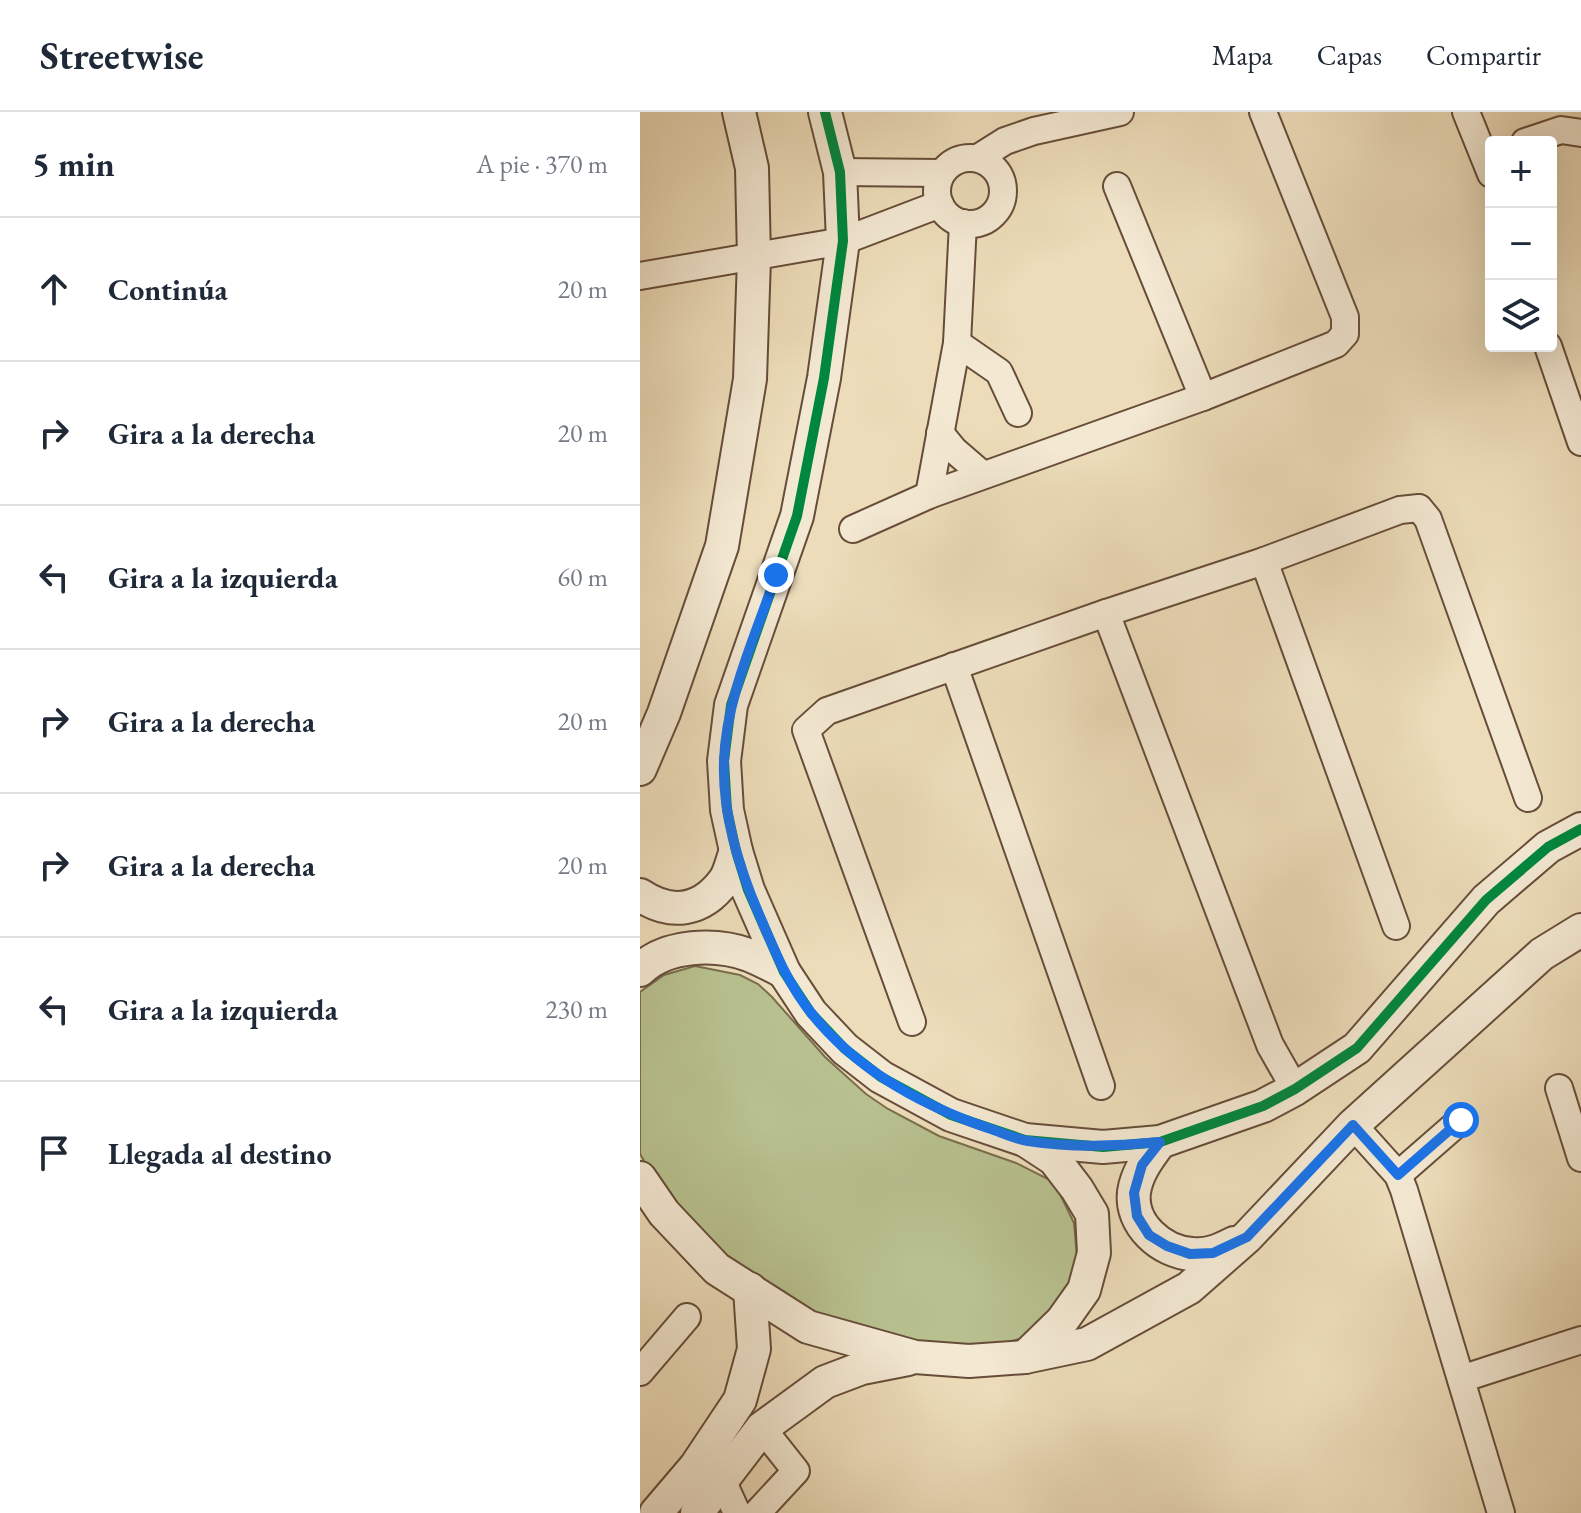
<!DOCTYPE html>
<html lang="es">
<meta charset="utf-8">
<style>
:root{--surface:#fff;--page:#f6f6f7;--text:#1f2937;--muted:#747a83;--line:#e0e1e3}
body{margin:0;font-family:"EB Garamond",serif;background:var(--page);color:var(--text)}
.controls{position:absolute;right:24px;top:24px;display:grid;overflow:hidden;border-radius:8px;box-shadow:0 8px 32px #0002}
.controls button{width:72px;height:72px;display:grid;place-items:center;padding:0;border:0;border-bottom:2px solid var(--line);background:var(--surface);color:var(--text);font:40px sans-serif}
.stop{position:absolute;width:24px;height:24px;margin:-18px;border:6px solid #1a73e8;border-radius:50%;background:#fff}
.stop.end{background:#1a73e8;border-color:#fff;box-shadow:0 2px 8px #0008}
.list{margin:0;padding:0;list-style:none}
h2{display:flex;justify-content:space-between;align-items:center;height:104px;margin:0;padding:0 32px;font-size:34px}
h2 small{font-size:26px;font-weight:400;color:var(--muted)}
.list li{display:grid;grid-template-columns:52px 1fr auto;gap:24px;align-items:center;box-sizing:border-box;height:144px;padding:0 32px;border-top:2px solid var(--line)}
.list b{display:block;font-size:30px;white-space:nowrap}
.list em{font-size:26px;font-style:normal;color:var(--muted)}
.icon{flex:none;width:44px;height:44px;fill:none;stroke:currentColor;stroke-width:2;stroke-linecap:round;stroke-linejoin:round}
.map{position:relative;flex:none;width:941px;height:1401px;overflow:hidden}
header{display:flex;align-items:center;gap:48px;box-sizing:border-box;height:112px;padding:0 40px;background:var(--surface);border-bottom:2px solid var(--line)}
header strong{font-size:38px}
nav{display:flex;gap:44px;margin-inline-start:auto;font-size:28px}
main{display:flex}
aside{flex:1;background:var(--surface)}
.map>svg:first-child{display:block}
</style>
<header>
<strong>Streetwise</strong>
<nav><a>Mapa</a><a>Capas</a><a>Compartir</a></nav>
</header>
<main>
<aside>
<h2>5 min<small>A pie · 370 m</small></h2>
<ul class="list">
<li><svg class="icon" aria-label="ahead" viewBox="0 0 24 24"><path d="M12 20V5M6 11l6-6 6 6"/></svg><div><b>Continúa</b></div><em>20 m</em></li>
<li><svg class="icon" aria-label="right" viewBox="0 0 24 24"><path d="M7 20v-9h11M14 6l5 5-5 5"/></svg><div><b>Gira a la derecha</b></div><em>20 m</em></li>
<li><svg class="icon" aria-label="left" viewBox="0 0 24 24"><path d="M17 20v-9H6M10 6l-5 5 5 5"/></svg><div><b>Gira a la izquierda</b></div><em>60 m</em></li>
<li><svg class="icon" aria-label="right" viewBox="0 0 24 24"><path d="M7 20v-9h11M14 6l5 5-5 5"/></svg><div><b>Gira a la derecha</b></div><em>20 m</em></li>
<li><svg class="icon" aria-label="right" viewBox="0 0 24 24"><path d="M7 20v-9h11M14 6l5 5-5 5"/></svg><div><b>Gira a la derecha</b></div><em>20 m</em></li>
<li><svg class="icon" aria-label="left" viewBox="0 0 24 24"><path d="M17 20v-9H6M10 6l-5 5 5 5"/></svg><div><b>Gira a la izquierda</b></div><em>230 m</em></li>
<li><svg class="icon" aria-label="arrive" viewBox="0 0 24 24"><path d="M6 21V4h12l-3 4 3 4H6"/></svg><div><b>Llegada al destino</b></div></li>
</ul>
</aside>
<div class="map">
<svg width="941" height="1401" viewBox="0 0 941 1401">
<rect width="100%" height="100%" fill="#ecdcb9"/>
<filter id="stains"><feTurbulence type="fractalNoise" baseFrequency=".0025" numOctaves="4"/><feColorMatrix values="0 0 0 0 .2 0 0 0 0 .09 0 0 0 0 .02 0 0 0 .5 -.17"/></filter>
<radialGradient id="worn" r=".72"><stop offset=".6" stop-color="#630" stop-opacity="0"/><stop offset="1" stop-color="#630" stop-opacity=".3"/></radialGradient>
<polygon fill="#b8c08f" stroke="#7a6e4e" stroke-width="2" points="55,854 100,863 118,872 132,885 185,945 226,982 248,997 299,1024 376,1051 410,1068 418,1078 434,1111 438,1156 432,1176 398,1216 379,1227 354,1234 297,1235 191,1212 84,1147 14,1066 0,1042 0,880 24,863"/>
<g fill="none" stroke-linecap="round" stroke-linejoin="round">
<defs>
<g id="minor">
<polyline points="826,0 851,62"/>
<polyline points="885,30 921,18 941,21"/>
<polyline points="338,46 365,29 394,19 480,0"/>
<circle cx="330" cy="79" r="33"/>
<polyline points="200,60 301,61"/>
<polyline points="477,74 563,285"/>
<polyline points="0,164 203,129 300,92"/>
<polyline points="317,231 359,260 378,301"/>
<polyline points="908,234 941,330"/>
<polyline points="300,321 314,338 343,363"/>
<polyline points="289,383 317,231 323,111"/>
<polyline points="213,417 289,383 563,285 696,232 705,222 705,205 623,0"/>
<polyline points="624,449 756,814"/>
<polyline points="466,501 624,449 760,398 779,396 788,407 888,686"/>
<polyline points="314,554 461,974"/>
<polyline points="272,910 166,618 187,599 466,501 630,933 655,977"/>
<polyline points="919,976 941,1046"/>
<polyline points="713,1013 758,1063 764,1078 861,1401"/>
<polyline points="758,1063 821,1008"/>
<polyline points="0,1260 47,1205"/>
<polyline points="821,1267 941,1228"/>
<polyline points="82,1368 97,1401"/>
<polyline points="117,1401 156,1359 122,1316"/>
</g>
<g id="tertiary">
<polyline points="185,0 200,60 203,129 184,266 157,404 91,593 84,649 87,698 96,739 108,778 144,860 171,901 205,937 241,965 311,1003 385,1028 463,1035 520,1030 623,994 655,977 717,936 846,788 908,735 941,717"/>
<polyline points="0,657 24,601 82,434 110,267 114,146 112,56 99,0"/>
<path d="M0 783C31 804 62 799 84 769 90 761 92 748 96 739"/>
<path d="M0 858C26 832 76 831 109 843 121 848 133 854 144 860"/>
<path d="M520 1030C509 1045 497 1060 494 1080 490 1112 521 1140 552 1142 568 1144 580 1138 594 1131"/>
<polyline points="0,1066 24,1101 77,1157 168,1215 275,1245 329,1249 385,1245 447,1232 549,1176 607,1125 713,1013 902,842 941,818"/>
<polyline points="385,1245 422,1209 444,1178 454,1141 452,1102 437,1077 414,1047 385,1028"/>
<polyline points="16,1401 56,1354 100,1288 114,1237 110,1177"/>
<polyline points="57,1401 122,1316 185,1270 222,1256 268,1247"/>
</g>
</defs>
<use href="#minor" stroke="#674d39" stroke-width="30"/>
<use href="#tertiary" stroke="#674d39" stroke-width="36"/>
<use href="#minor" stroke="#f3e8d2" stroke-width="26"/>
<use href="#tertiary" stroke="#f3e8d2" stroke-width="32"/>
<defs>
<polyline id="cycleway" points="185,0 200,60 203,129 184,266 157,404 91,593 84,649 87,698 96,739 108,778 144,860 171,901 205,937 241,965 311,1003 385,1028 463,1035 520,1030 623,994 655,977 717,936 846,788 908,735 941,717"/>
</defs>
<use href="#cycleway" stroke="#f3e8d2" stroke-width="15"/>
<use href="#cycleway" stroke="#00873e" stroke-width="10"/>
</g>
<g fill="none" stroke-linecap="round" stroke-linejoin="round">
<path stroke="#1a73e8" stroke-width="10" d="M136 463C116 523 86 585 84 649 82 703 99 757 121 807 135 840 149 874 172 902 217 958 281 993 348 1016 361 1020 374 1027 388 1029 433 1036 476 1034 520 1030L502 1053 494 1081 497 1104 509 1123 527 1134 550 1142 573 1141 607 1125 713 1013 758 1063 821 1008"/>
</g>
<rect width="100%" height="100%" filter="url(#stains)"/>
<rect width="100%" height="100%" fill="url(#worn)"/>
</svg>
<div class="controls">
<button>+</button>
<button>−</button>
<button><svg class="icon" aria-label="layers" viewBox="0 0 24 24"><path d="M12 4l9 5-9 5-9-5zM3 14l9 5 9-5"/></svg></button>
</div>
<div class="stop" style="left:821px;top:1008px"></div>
<div class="stop end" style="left:136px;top:463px"></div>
</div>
</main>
